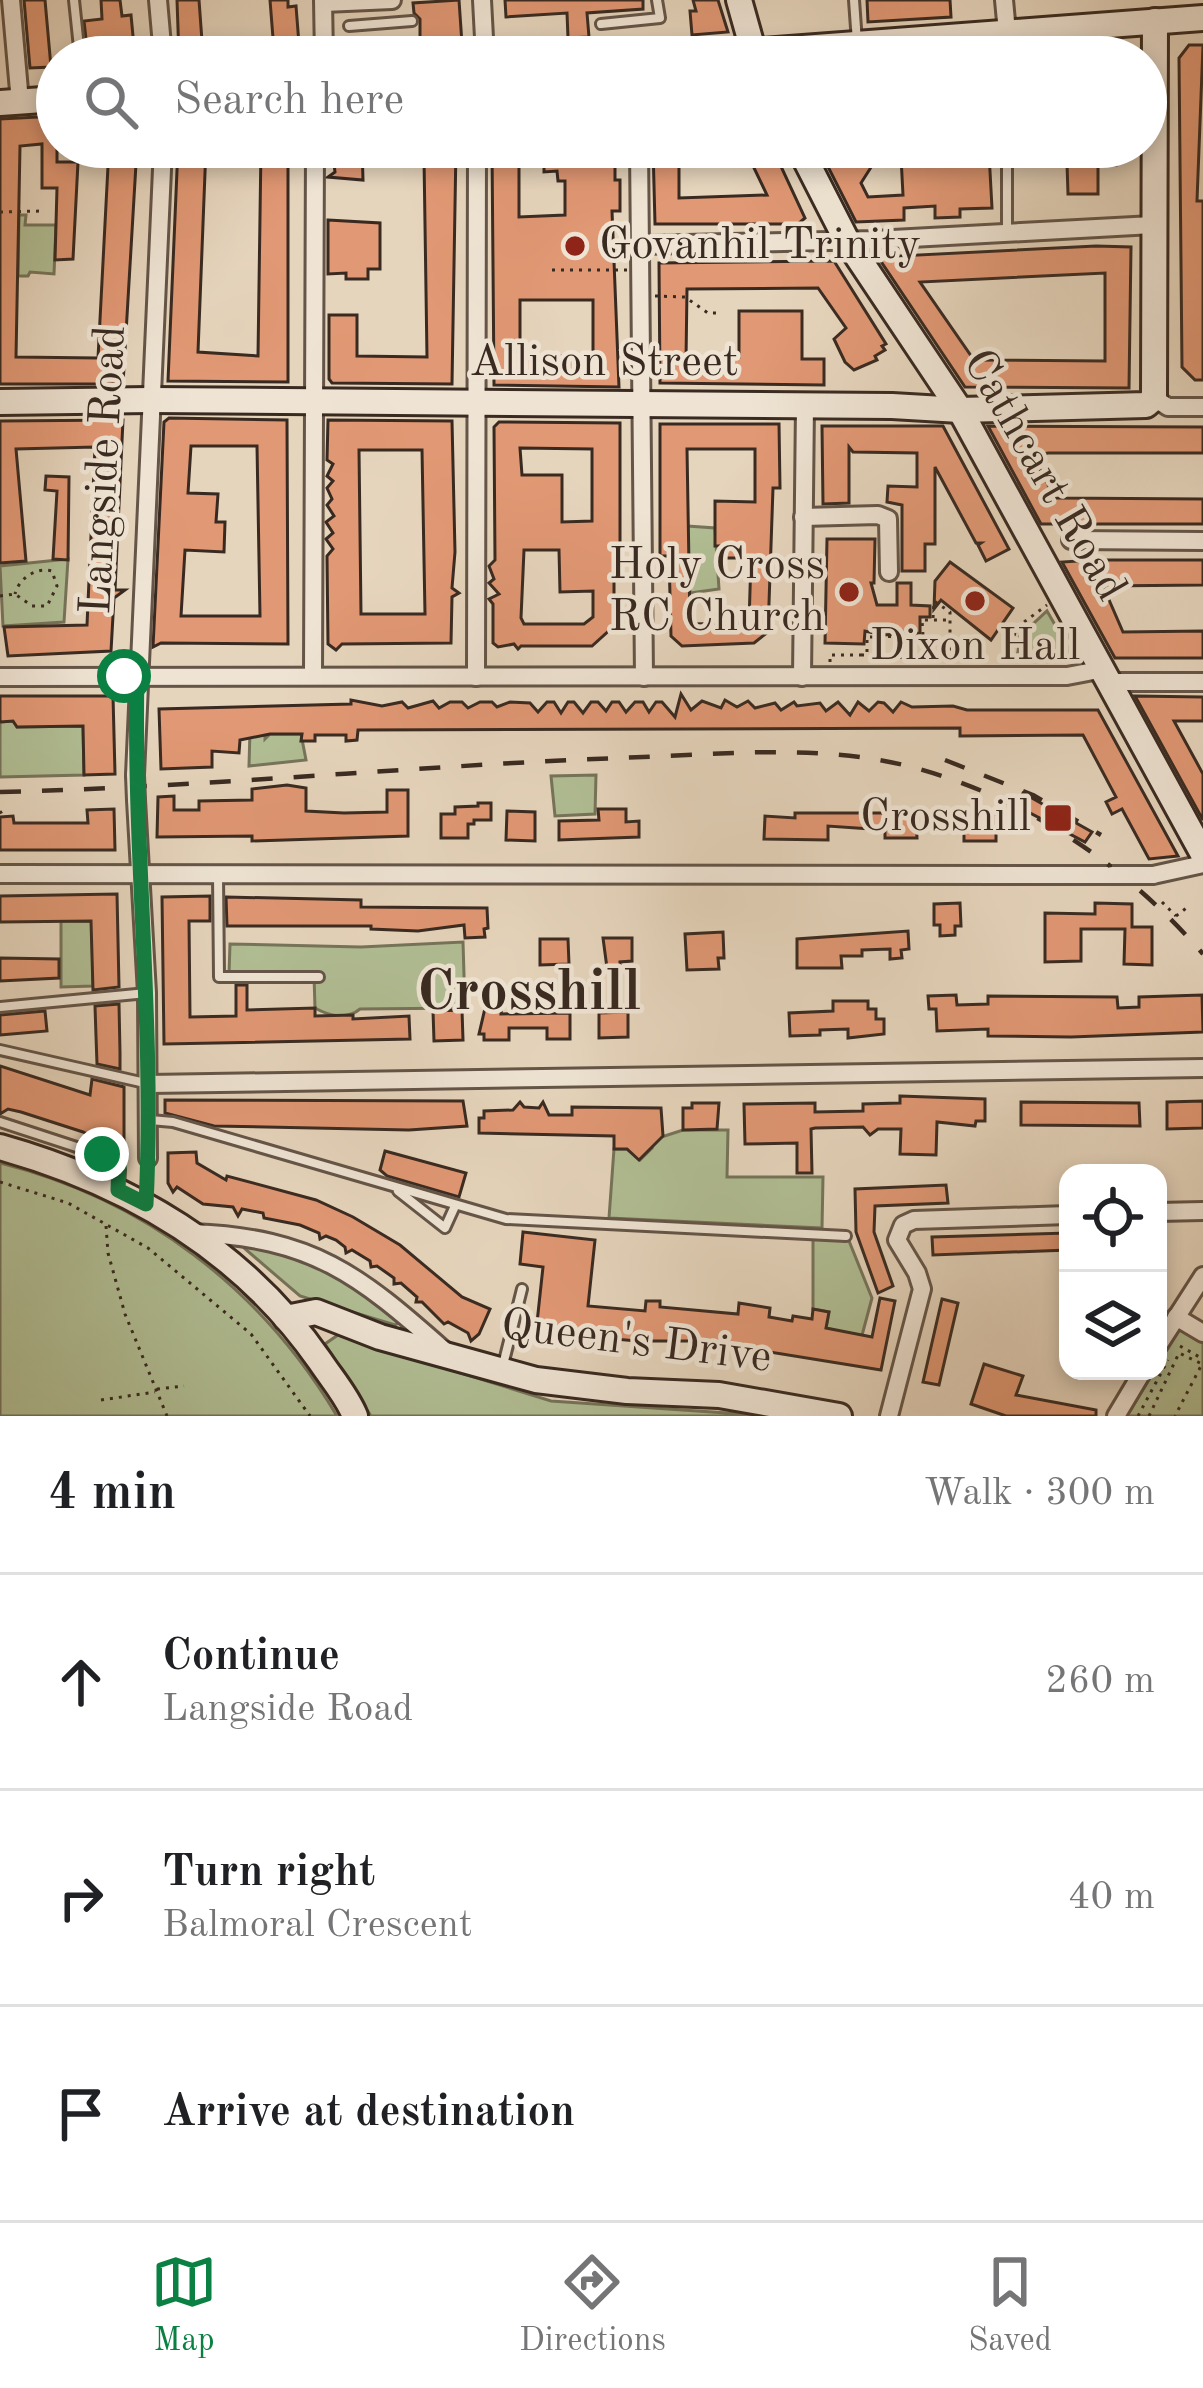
<!DOCTYPE html>
<meta charset="utf-8">
<style>
:root{--surface:#fff;--page:#f6f6f6;--text:#202124;--muted:#757577;--line:#e0e0e0;--accent:#0b8043}
body{margin:0;font-family:"Old Standard TT",serif;background:var(--page);color:var(--text)}
.controls{position:absolute;right:36px;bottom:36px;display:grid;overflow:hidden;border-radius:24px;box-shadow:0 6px 18px #0003}
.controls button{width:108px;height:108px;display:grid;place-items:center;padding:0;border:0;border-bottom:3px solid var(--line);background:var(--surface);color:var(--text);font:60px sans-serif}
.stop{position:absolute;width:36px;height:36px;margin:-27px;border:9px solid #0b8043;border-radius:50%;background:#fff}
.stop.end{background:#0b8043;border-color:#fff;box-shadow:0 3px 12px #0008}
.list{margin:0;padding:0;list-style:none}
h2{display:flex;justify-content:space-between;align-items:center;height:156px;margin:0;padding:0 48px;font-size:51px}
h2 small{font-size:39px;font-weight:400;color:var(--muted)}
.list li{display:grid;grid-template-columns:78px 1fr auto;gap:36px;align-items:center;box-sizing:border-box;height:216px;padding:0 48px;border-top:3px solid var(--line)}
.list b{display:block;font-size:45px;white-space:nowrap}
.list p{margin:0;font-size:39px;white-space:nowrap;color:var(--muted)}
.list em{font-size:39px;font-style:normal;color:var(--muted)}
.icon{flex:none;width:66px;height:66px;fill:none;stroke:currentColor;stroke-width:2;stroke-linecap:round;stroke-linejoin:round}
.map{position:relative;flex:none;width:1203px;height:1416px;overflow:hidden}
.search{position:absolute;background:var(--surface);box-shadow:0 6px 18px #0003;left:36px;right:36px;top:36px;height:132px;display:flex;align-items:center;gap:30px;box-sizing:border-box;padding:0 42px;border-radius:66px;color:var(--muted);font-size:45px}
.sheet{height:804px;background:var(--surface)}
nav{display:flex;justify-content:space-around;align-items:center;box-sizing:border-box;height:168px;border-top:3px solid var(--line);background:var(--surface);font-size:33px;color:var(--muted)}
nav a{display:grid;justify-items:center;gap:6px}
nav .on{color:var(--accent)}
.map>svg:first-child{display:block}
</style>
<div class="map">
<svg width="1203" height="1416" viewBox="0 0 1203 1416">
<rect width="100%" height="100%" fill="#e6d5bd"/>
<filter id="stains"><feTurbulence type="fractalNoise" baseFrequency=".00167" numOctaves="4"/><feColorMatrix values="0 0 0 0 .2 0 0 0 0 .09 0 0 0 0 .02 0 0 0 .5 -.17"/></filter>
<radialGradient id="worn" r=".72"><stop offset=".6" stop-color="#630" stop-opacity="0"/><stop offset="1" stop-color="#630" stop-opacity=".3"/></radialGradient>
<g fill="#b1be94" stroke="#75745a" stroke-width="3">
<polygon points="19,215 26,215 25,225 56,225 54,274 30,272 28,276 18,276"/>
<polygon points="687,526 715,528 719,589 690,593"/>
<polygon points="68,559 64,622 3,626 0,566"/>
<polygon points="1047,611 1069,649 1068,658 1017,659 1020,636"/>
<polygon points="13,721 17,727 83,726 84,775 0,777 0,722"/>
<polygon points="250,730 265,730 265,739 270,734 301,734 306,760 249,766"/>
<polygon points="596,775 595,814 555,816 551,776"/>
<polygon points="61,921 95,921 92,932 93,986 61,987"/>
<path d="M463 942 465 1008 360 1009C347 1020 329 1016 315 1008L314 975 229 974 230 944 361 947Z"/>
<polygon points="683,1130 728,1130 727,1177 823,1177 822,1228 609,1218 614,1149 627,1149 640,1160 652,1148 646,1142"/>
<path d="M0 1163C144 1199 261 1288 337 1416H0Z"/>
<polygon points="813,1239 849,1241 872,1298 861,1339 826,1328 829,1312 813,1309"/>
<path d="M243 1244C300 1250 361 1282 399 1323L395 1325 300 1296 244 1248Z"/>
<polygon points="1180,1328 1203,1342 1203,1416 1127,1416 1154,1371 1158,1371 1158,1364"/>
<polygon points="338,1335 551,1401 770,1416 371,1416 325,1344"/>
</g>
<g fill="#e19874" stroke="#392a21" stroke-width="3" fill-rule="evenodd">
<polygon points="24,0 45,0 51,67 30,68"/>
<polygon points="101,0 120,0 122,16 131,15 135,57 88,57 84,21 102,19"/>
<polygon points="177,0 199,0 202,41 273,38 270,0 288,0 288,7 296,6 300,57 179,57"/>
<polygon points="459,0 462,44 420,47 420,19 414,13 413,3"/>
<polygon points="505,0 643,0 643,9 587,13 589,37 568,38 567,13 506,17"/>
<polygon points="693,0 718,0 728,32 692,35 690,11 696,11"/>
<polygon points="867,0 950,0 951,17 868,22"/>
<polygon points="1189,45 1203,45 1197,201 1203,201 1203,380 1195,380 1182,367 1179,58"/>
<polygon points="57,116 57,162 78,162 73,259 55,260 57,188 42,188 42,144 20,146 16,357 98,358 109,147 137,147 123,384 0,384 0,119"/>
<polygon points="178,147 206,147 198,352 258,356 261,147 288,147 288,382 168,381"/>
<polygon points="332,147 362,147 363,180 328,177 335,172"/>
<polygon points="428,147 456,147 452,384 332,383 329,379 329,315 357,315 357,356 427,357 424,158"/>
<path d="M492 147H519V217L565 215V181H558L557 171 544 172V147H615V180H620V211H612L619 387 494 385ZM520 300H593V356H520Z"/>
<polygon points="653,147 679,147 679,198 767,195 744,147 772,147 805,218 798,224 655,224"/>
<polygon points="818,147 915,147 886,159 882,150 861,183 868,197 903,195 901,157 989,153 992,208 960,209 960,217 935,218 935,206 904,208 904,220 856,222"/>
<polygon points="1061,147 1116,147 1116,165 1098,165 1098,194 1068,194 1067,164 1061,164"/>
<polygon points="328,220 380,223 380,269 368,269 368,279 346,279 346,273 328,274"/>
<path d="M1096 246 1131 247 1129 388 965 387 878 257ZM1105 273V361L974 360 920 282Z"/>
<polygon points="834,261 886,344 882,346 885,350 875,356 877,360 854,370 845,362 834,339 846,328 818,288 687,289 686,360 739,357 739,311 802,311 802,359 824,359 824,385 660,383 659,263"/>
<path d="M169 418 287 420 288 644 161 643 153 647 164 422ZM191 446H257L260 616H181L185 550 224 552 225 522H216L218 494 188 493Z"/>
<polygon points="123,420 115,590 125,590 114,598 111,651 8,656 4,627 87,625 95,447 16,449 26,561 0,563 0,421"/>
<path d="M328 420 452 421 455 552 452 588 459 593 452 597 451 643 342 644 336 650 328 644 327 556 333 549 326 539 333 533 326 522 334 516 327 505 332 499 327 488 333 481 327 476 333 464 327 460ZM359 450H422L425 614H361Z"/>
<path d="M499 422 620 423V555H614V626L592 646H521L518 649 514 644 498 647 493 643V604L489 599 499 594 489 583 494 579 489 566 495 560 494 427ZM520 448 592 449V521L562 522V475H522ZM524 550H559L560 592 593 591V617L584 624H524L521 618Z"/>
<path d="M660 424H779L780 488H773L768 632 754 643 682 646 671 636 669 556H660ZM687 449H755V502L715 501V546H725L724 558H751L749 623 690 624Z"/>
<polygon points="822,426 943,426 1009,549 986,561 978,545 981,543 976,543 935,467 935,544 925,544 925,571 902,571 902,505 887,502 888,486 917,487 917,453 853,452 849,447 849,503 823,504"/>
<polygon points="988,426 1203,427 1203,453 1048,453 1033,456 1055,498 1203,499 1203,524 1041,524"/>
<polygon points="46,476 69,477 68,560 53,559 57,491 45,490"/>
<polygon points="827,539 875,539 874,583 871,583 877,605 897,605 897,583 911,583 911,605 930,606 930,617 920,617 920,633 883,635 865,631 864,644 825,643"/>
<polygon points="1094,560 1203,560 1203,585 1103,586 1123,632 1203,631 1203,658 1115,658 1062,562"/>
<polygon points="950,562 1013,608 991,640 941,600 934,609 935,581"/>
<polygon points="681,694 691,710 702,701 721,708 725,700 737,707 748,701 755,708 775,703 781,710 794,702 797,706 820,703 826,711 838,702 850,715 858,702 869,711 878,702 884,703 893,712 901,702 912,707 953,706 967,710 1098,710 1178,856 1149,859 1122,809 1112,814 1106,802 1116,797 1083,735 960,736 960,728 358,730 357,740 346,741 346,735 315,735 315,741 301,741 302,734 270,734 240,740 239,753 212,751 212,767 161,769 159,709 351,704 351,700 382,706 402,702 408,708 433,701 439,708 450,702 462,702 468,708 480,702 492,702 497,707 510,702 530,703 538,712 547,702 554,702 561,713 568,702 574,702 583,713 591,702 598,702 606,711 612,702 619,702 626,712 635,702 643,702 649,712 656,702 662,702 675,717"/>
<polygon points="0,696 113,696 115,774 84,775 83,726 17,727 13,721 0,722"/>
<polygon points="1135,696 1203,697 1203,721 1174,721 1203,774 1203,820"/>
<polygon points="287,785 306,788 306,811 344,813 387,812 387,790 408,790 408,836 252,841 252,836 157,837 158,797 174,796 174,810 199,810 199,801 252,800 252,789"/>
<polygon points="1023,793 1092,832 1085,842 1017,806"/>
<polygon points="478,803 491,803 491,820 474,820 474,824 468,824 468,838 441,838 441,814 455,814 455,807 478,806"/>
<polygon points="114,809 115,850 0,850 0,817 13,816 14,823 88,823 87,810"/>
<polygon points="598,809 626,809 626,822 639,821 639,837 559,840 559,821 599,820"/>
<polygon points="507,811 535,812 535,841 506,840"/>
<polygon points="795,813 916,813 917,838 885,838 885,830 828,826 828,840 764,839 765,816 795,818"/>
<rect x="964" y="813" width="32" height="28"/>
<polygon points="117,894 119,987 93,990 91,921 0,922 0,896"/>
<polygon points="210,896 210,921 189,921 190,1017 236,1016 236,985 247,985 247,1010 315,1008 315,1016 353,1015 353,1019 409,1016 410,1039 164,1044 162,897"/>
<polygon points="226,897 361,900 361,907 487,908 488,928 484,929 485,937 465,938 464,925 418,931 371,929 371,926 227,926"/>
<polygon points="960,903 961,926 955,926 955,935 940,936 940,925 934,925 934,904"/>
<polygon points="1095,903 1132,904 1132,927 1152,927 1152,965 1124,964 1125,929 1081,929 1081,961 1045,962 1045,913 1095,914"/>
<polygon points="908,931 909,949 901,950 902,958 890,959 890,949 862,950 862,956 841,956 842,968 797,968 797,939"/>
<polygon points="723,932 724,958 718,958 719,969 687,970 685,934"/>
<polygon points="603,938 632,938 632,961 620,962 620,967 607,968"/>
<polygon points="540,939 568,939 569,964 540,965"/>
<polygon points="0,958 59,959 59,978 0,981"/>
<polygon points="956,995 957,1005 988,1004 988,996 1117,997 1118,1008 1139,1007 1139,997 1202,995 1203,1032 1071,1037 988,1036 988,1029 937,1031 936,1009 929,1009 928,996"/>
<polygon points="833,1001 868,1001 868,1009 876,1009 876,1019 884,1019 884,1034 848,1038 848,1029 820,1030 820,1035 790,1036 789,1013 833,1011"/>
<polygon points="502,1003 501,1014 570,1013 570,1039 547,1039 547,1028 509,1028 509,1040 484,1040 484,1034 479,1034 486,1004"/>
<polygon points="119,1004 120,1052 120,1069 97,1064 96,1036 95,1006"/>
<polygon points="462,1010 463,1040 434,1041 433,1011"/>
<polygon points="45,1011 47,1031 0,1035 0,1015"/>
<polygon points="628,1012 628,1037 599,1038 599,1013"/>
<polygon points="0,1066 90,1095 92,1079 124,1087 124,1147 116,1149 83,1132 21,1112 8,1109 0,1114"/>
<polygon points="900,1096 985,1099 985,1121 976,1121 975,1126 937,1122 936,1155 900,1154 901,1129 878,1129 870,1135 863,1127 815,1128 811,1129 812,1173 797,1173 797,1143 745,1144 744,1104 815,1103 815,1112 863,1111 863,1104 900,1103"/>
<polygon points="165,1100 463,1101 467,1126 409,1130 214,1126 165,1113"/>
<polygon points="1203,1101 1203,1128 1167,1129 1167,1102"/>
<polygon points="520,1102 524,1107 539,1108 543,1102 549,1115 572,1115 572,1107 661,1108 663,1136 639,1160 627,1149 614,1149 614,1136 479,1133 479,1118 484,1118 484,1111 513,1110"/>
<polygon points="1021,1102 1139,1103 1140,1126 1021,1125"/>
<polygon points="692,1103 719,1103 717,1129 683,1130 683,1108 692,1108"/>
<polygon points="385,1151 466,1173 459,1197 387,1176 380,1170"/>
<polygon points="196,1152 197,1163 226,1180 227,1176 316,1200 353,1217 400,1245 462,1297 490,1309 479,1334 471,1341 468,1333 448,1322 444,1324 422,1302 416,1302 417,1297 401,1283 394,1284 394,1278 377,1266 371,1267 370,1261 352,1250 346,1253 345,1247 336,1240 326,1236 320,1239 319,1233 300,1225 264,1218 263,1213 242,1209 238,1216 233,1207 203,1204 177,1187 173,1192 168,1183 168,1153"/>
<polygon points="946,1185 948,1203 875,1206 874,1232 893,1286 878,1293 856,1232 855,1189"/>
<polygon points="523,1232 595,1240 588,1306 645,1311 646,1301 660,1301 660,1307 738,1314 739,1303 770,1308 769,1317 792,1321 793,1316 812,1319 813,1309 829,1312 826,1328 872,1337 880,1298 895,1301 881,1370 702,1341 637,1341 536,1332 543,1267 520,1264"/>
<polygon points="1068,1233 1068,1250 933,1255 932,1237"/>
<polygon points="942,1299 958,1303 939,1385 923,1382"/>
<polygon points="984,1364 1023,1376 1016,1395 1096,1410 1096,1416 1006,1416 971,1404"/>
</g>
<g fill="none" stroke-linecap="round" stroke-linejoin="round">
<defs>
<g id="lane">
<polyline points="74,0 80,57"/>
<polyline points="854,0 857,42"/>
<polyline points="601,24 660,18 657,0"/>
<polyline points="349,26 412,21"/>
<polyline points="1007,147 1007,229"/>
<polyline points="953,148 965,147"/>
<polyline points="218,876 219,977 319,977"/>
<polyline points="0,1007 147,993"/>
<polyline points="0,1050 145,1083"/>
<polyline points="150,1120 173,1122 506,1219 846,1236"/>
<polyline points="0,1122 110,1158 120,1170 119,1186"/>
<polyline points="398,1191 445,1228 455,1206"/>
<polyline points="503,1365 522,1289"/>
</g>
<g id="street">
<polyline points="11,0 20,102"/>
<polyline points="158,0 163,57"/>
<polyline points="323,0 324,57"/>
<polyline points="482,0 485,57"/>
<polyline points="1004,0 1007,32"/>
<polyline points="324,3 392,0"/>
<polyline points="639,147 644,677"/>
<polyline points="640,245 874,240 1153,225"/>
<polyline points="1154,398 1168,407 1203,407"/>
<polyline points="803,517 878,515 888,519 889,572"/>
<polyline points="1071,540 1203,541"/>
<polyline points="313,675 315,147"/>
<polyline points="0,677 1067,676 1104,669"/>
<polyline points="476,677 477,147"/>
<polyline points="802,677 805,405"/>
<polyline points="1111,682 1203,682"/>
<polyline points="135,775 163,147"/>
<polyline points="136,800 147,993 148,1158"/>
<polyline points="0,874 1112,875"/>
<polyline points="1153,875 1203,864"/>
<polyline points="149,1084 1203,1068"/>
<polyline points="1158,1212 1203,1211"/>
<path d="M193 1233C313 1238 358 1274 445 1351"/>
<polyline points="1176,1317 1203,1333"/>
<polyline points="1158,1346 1203,1276"/>
<polyline points="889,1416 922,1289 917,1273 897,1240 903,1225 914,1220 1068,1215"/>
<polyline points="1116,1416 1143,1371"/>
</g>
<g id="secondary">
<polyline points="739,0 755,57"/>
<polyline points="681,57 1203,18"/>
<polyline points="0,103 57,99"/>
<polyline points="799,147 847,241 960,410 1203,854"/>
<polyline points="0,402 150,400 892,406 960,410 1146,405 1154,398 1155,21"/>
<path d="M0 1147C128 1183 243 1250 320 1361 332 1379 347 1396 355 1416"/>
<polyline points="286,1318 316,1312 380,1337 536,1380 627,1391 719,1395 839,1416"/>
</g>
</defs>
<use href="#lane" stroke="#645548" stroke-width="14"/>
<use href="#street" stroke="#645548" stroke-width="22"/>
<use href="#secondary" stroke="#392a21" stroke-width="30"/>
<g stroke="#392a21" stroke-width="3" stroke-dasharray="3 6" stroke-linecap="butt">
<polyline points="0,212 42,211"/>
<polyline points="552,270 627,270"/>
<polyline points="655,296 685,297 708,313 720,313"/>
<path d="M0 596 15 594 32 606H47L57 586 52 571C36 567 19 578 15 594"/>
<polyline points="933,618 934,601 950,612 950,661"/>
<polyline points="900,638 900,659"/>
<polyline points="861,655 867,655 867,637 923,636 922,620 950,620"/>
<polyline points="830,662 830,655 861,655 861,661"/>
<polyline points="1008,662 1016,628 1047,605"/>
<polyline points="0,811 4,817"/>
<polyline points="1162,902 1176,916"/>
<polyline points="0,1182 68,1203 148,1248 251,1334 310,1416"/>
<polyline points="106,1226 108,1253 125,1314 167,1416"/>
<polyline points="1180,1346 1203,1359"/>
<polyline points="157,1389 184,1386"/>
<polyline points="101,1400 155,1392"/>
<polyline points="1138,1416 1168,1360"/>
<polyline points="1149,1416 1179,1353 1202,1364 1175,1416"/>
</g>
<use href="#lane" stroke="#efe4d4" stroke-width="8"/>
<use href="#street" stroke="#efe4d4" stroke-width="16"/>
<use href="#secondary" stroke="#efe4d4" stroke-width="24"/>
<g stroke="#392a21" stroke-width="4.5" stroke-dasharray="21 21" stroke-linecap="butt">
<polyline points="945,760 1033,795 1101,835"/>
<path d="M0 792C206 787 412 766 618 758 713 755 815 743 908 766 1024 796 1125 864 1203 954"/>
</g>
<defs>
<g id="street-bridge">
<polyline points="135,775 136,800"/>
<polyline points="1112,875 1153,875"/>
</g>
</defs>
<use href="#street-bridge" stroke="#645548" stroke-width="22" stroke-linecap="butt"/>
<polyline stroke="#392a21" stroke-width="3" stroke-dasharray="3 6" stroke-linecap="butt" points="1176,916 1189,906"/>
<use href="#street-bridge" stroke="#efe4d4" stroke-width="16"/>
</g>
<g fill="none" stroke-linecap="round" stroke-linejoin="round">
<path stroke="#0b8043" stroke-width="15" d="M102 1154 119 1166 118 1190 146 1204C155 1028 133 853 137 676H124"/>
</g>
<g fill="#8f2418" stroke="#efe4d4" stroke-width="4.5">
<circle cx="575" cy="246" r="12"/>
<circle cx="849" cy="592" r="12"/>
<circle cx="975" cy="601" r="12"/>
<rect x="1043" y="803" width="30" height="30" rx="6"/>
</g>
<g text-anchor="middle" dominant-baseline="central" stroke-width="9" stroke-linejoin="round" paint-order="stroke">
<g font-size="45" fill="#392a21" stroke="#efe4d4" text-anchor="end">
<text x="599" y="246" text-anchor="start">Govanhil Trinity</text>
<text x="825" y="566">Holy Cross<tspan x="825" dy="52">RC Church</tspan></text>
<text x="975" y="647" text-anchor="middle">Dixon Hall</text>
<text x="1031" y="818">Crosshill</text>
</g>
<g font-size="45" fill="#392a21" stroke="#efe4d4">
<text x="604" y="363">Allison Street</text>
<text transform="translate(105 470) rotate(-87)">Langside Road</text>
<text transform="translate(1043 476) rotate(60)">Cathcart Road</text>
<text transform="translate(636 1343) rotate(7)">Queen's Drive</text>
</g>
<g font-size="57" font-weight="bold" fill="#392a21" stroke="#efe4d4">
<text x="529" y="994">Crosshill</text>
</g>
</g>
<rect width="100%" height="100%" filter="url(#stains)"/>
<rect width="100%" height="100%" fill="url(#worn)"/>
</svg>
<div class="controls">
<button><svg class="icon" aria-label="locate" viewBox="0 0 24 24"><circle cx="12" cy="12" r="6"/><path d="M12 2v4M12 18v4M2 12h4M18 12h4"/></svg></button>
<button><svg class="icon" aria-label="layers" viewBox="0 0 24 24"><path d="M12 4l9 5-9 5-9-5zM3 14l9 5 9-5"/></svg></button>
</div>
<div class="stop" style="left:124px;top:676px"></div>
<div class="stop end" style="left:102px;top:1154px"></div>
<div class="search"><svg class="icon" aria-label="search" viewBox="0 0 24 24"><circle cx="10" cy="10" r="6"/><path d="M15 15l6 6"/></svg>Search here</div>
</div>
<section class="sheet">
<h2>4 min<small>Walk · 300 m</small></h2>
<ul class="list">
<li><svg class="icon" aria-label="ahead" viewBox="0 0 24 24"><path d="M12 20V5M6 11l6-6 6 6"/></svg><div><b>Continue</b><p>Langside Road</p></div><em>260 m</em></li>
<li><svg class="icon" aria-label="right" viewBox="0 0 24 24"><path d="M7 20v-9h11M14 6l5 5-5 5"/></svg><div><b>Turn right</b><p>Balmoral Crescent</p></div><em>40 m</em></li>
<li><svg class="icon" aria-label="arrive" viewBox="0 0 24 24"><path d="M6 21V4h12l-3 4 3 4H6"/></svg><div><b>Arrive at destination</b></div></li>
</ul>
</section>
<nav>
<a class="on"><svg class="icon" aria-label="map" viewBox="0 0 24 24"><path d="M3 6l6-2 6 2 6-2v14l-6 2-6-2-6 2zM9 4v14M15 6v14"/></svg>Map</a>
<a><svg class="icon" aria-label="directions" viewBox="0 0 24 24"><path d="M12 3l9 9-9 9-9-9zM9 14v-3h6M13 9l2 2-2 2"/></svg>Directions</a>
<a><svg class="icon" aria-label="saved" viewBox="0 0 24 24"><path d="M7 4h10v16l-5-4-5 4z"/></svg>Saved</a>
</nav>
